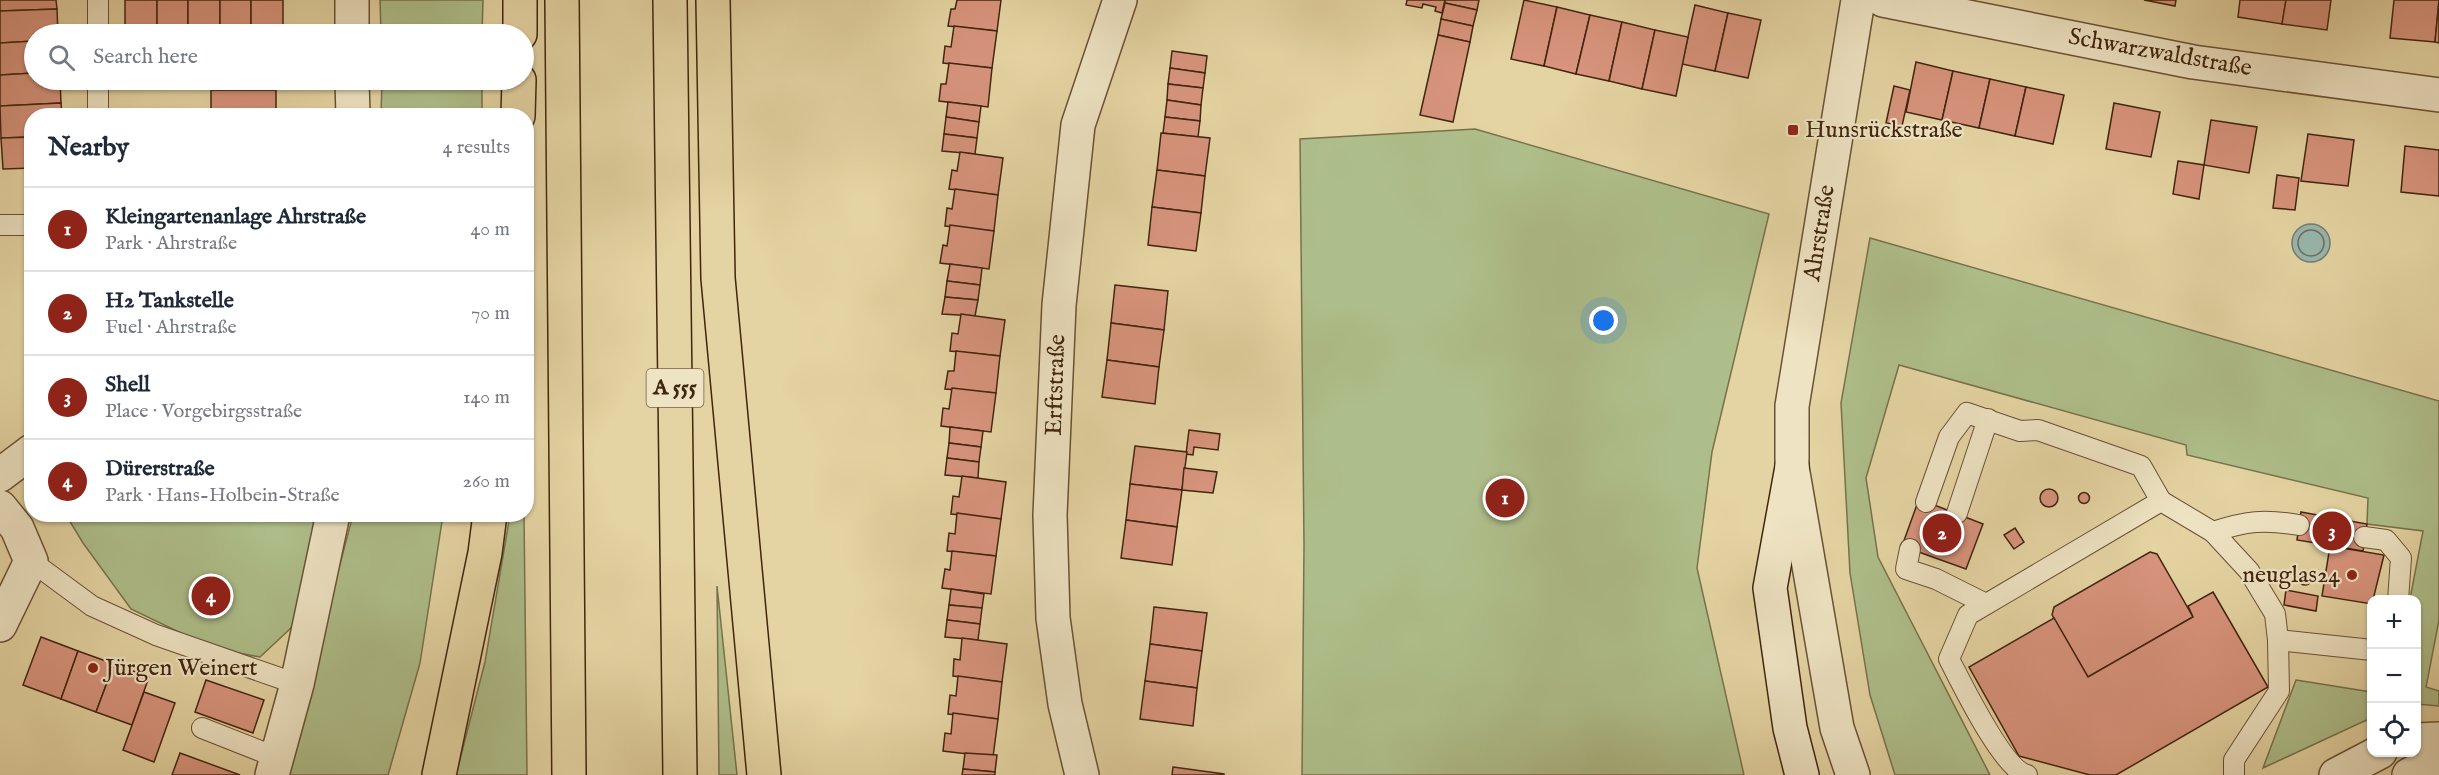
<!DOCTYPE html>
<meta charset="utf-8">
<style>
:root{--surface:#fff;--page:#f2f2f3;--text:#1f2937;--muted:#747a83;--line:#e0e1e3;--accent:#8f2418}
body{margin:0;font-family:"IM FELL English",serif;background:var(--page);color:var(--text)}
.controls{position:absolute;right:18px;bottom:18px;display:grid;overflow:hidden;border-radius:12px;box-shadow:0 2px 4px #0004}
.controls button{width:54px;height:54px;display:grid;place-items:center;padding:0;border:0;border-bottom:2px solid var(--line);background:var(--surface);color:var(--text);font:30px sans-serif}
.you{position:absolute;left:1604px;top:321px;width:21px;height:21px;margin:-15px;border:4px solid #fff;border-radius:50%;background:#1a73e8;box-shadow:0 0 0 9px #1a73e833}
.badge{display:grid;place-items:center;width:39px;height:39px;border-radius:50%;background:var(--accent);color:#fff;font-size:20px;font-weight:700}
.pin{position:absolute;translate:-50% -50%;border:3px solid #fff;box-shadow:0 2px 6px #0006}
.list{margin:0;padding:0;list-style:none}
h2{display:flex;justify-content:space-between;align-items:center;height:78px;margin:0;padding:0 24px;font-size:26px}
h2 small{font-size:20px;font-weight:400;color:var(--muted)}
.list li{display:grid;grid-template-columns:39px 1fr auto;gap:18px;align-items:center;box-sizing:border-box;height:84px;padding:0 24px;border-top:2px solid var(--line)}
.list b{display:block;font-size:22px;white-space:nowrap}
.list p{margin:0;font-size:20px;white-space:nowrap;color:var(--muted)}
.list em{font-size:20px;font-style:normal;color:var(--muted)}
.icon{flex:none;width:33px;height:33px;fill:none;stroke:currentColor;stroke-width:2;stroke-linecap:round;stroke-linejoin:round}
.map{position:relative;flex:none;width:2439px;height:775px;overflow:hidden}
.search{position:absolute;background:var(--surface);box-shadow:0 2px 4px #0004;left:24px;top:24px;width:510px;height:66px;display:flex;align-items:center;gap:15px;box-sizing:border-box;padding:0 21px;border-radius:33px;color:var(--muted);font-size:22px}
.panel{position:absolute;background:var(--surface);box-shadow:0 2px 4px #0004;left:24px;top:108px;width:510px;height:414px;border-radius:24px}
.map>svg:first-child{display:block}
</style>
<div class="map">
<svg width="2439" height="775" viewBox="0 0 2439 775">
<rect width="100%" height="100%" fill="#e5d4a3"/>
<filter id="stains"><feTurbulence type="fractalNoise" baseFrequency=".00333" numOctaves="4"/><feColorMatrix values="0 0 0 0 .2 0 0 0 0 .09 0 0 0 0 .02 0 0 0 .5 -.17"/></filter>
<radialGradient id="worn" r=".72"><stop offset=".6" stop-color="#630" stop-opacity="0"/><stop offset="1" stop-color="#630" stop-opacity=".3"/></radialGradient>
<g fill="#aebe8a" stroke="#78724c" stroke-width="1.5">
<polygon points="380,0 483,0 482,34 381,34"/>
<polygon points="382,80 482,80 482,115 381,115"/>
<polygon points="1475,129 1769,214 1712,452 1697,568 1744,775 1302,775 1304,545 1300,139"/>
<polygon points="1870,238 2439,401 2439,620 2426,687 2439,691 2439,706 2417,704 2416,600 2410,599 2423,531 2367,524 2368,498 2187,455 2186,445 1899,365 1866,478 1878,557 1990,775 1895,775 1870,695 1850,573 1841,403"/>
<polygon points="66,515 316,515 293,626 260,657 212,648 131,609 83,543"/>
<polygon points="353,515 443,515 420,663 388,775 284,775"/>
<polygon points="510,515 524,515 527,775 456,775 485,662"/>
<polygon points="717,586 737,775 719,775"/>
<polygon points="2296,680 2371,692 2371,718 2263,768"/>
</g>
<circle fill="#98b7ae" stroke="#757d6e" stroke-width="1.5" cx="2311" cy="243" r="19"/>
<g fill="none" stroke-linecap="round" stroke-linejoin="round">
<circle stroke="#6c6e5e" stroke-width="1.5" cx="2311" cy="243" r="13"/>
</g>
<g fill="#d8947d" stroke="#41250f" stroke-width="1.5">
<polygon points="0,0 56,0 57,9 0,11"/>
<polygon points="125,0 157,0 157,28 125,29"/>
<polygon points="157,0 188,0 188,27 157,28"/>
<rect x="188" y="0" width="32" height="27"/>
<polygon points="220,0 251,0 251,26 220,27"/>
<polygon points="251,0 283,0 283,25 251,26"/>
<polygon points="957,0 1001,0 997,31 948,26 951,9 955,9"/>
<polygon points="1407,0 1445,0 1442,13 1435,11 1436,7 1423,4 1422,8 1406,5"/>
<polygon points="1445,0 1479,0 1477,10 1445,3"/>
<polygon points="1524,0 1557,7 1544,66 1511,59"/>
<polygon points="2144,0 2176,0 2175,6"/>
<polygon points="2240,0 2286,0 2282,24 2238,17"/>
<polygon points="2286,0 2331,0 2327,30 2282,24"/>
<polygon points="2394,0 2439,0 2435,42 2390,38"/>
<polygon points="2439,1 2439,43 2435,42"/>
<polygon points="1445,3 1477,10 1473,26 1441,19"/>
<polygon points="1695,5 1728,13 1715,71 1682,64"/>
<polygon points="1557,7 1590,15 1576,74 1544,66"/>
<polygon points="57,9 58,34 34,34 34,41 0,43 0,11"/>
<polygon points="1728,13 1761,20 1748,78 1715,71"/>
<polygon points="1590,15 1622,22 1609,81 1576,74"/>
<polygon points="1441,19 1473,26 1470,42 1438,35"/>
<polygon points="1622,22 1655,30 1642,89 1609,81"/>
<polygon points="954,26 997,31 992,68 943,63 945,46 951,47"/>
<polygon points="1655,30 1688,37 1676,96 1642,89"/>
<polygon points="1438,35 1470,42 1453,122 1420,115"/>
<polygon points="34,41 34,73 0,75 0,43"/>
<polygon points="1172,51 1207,56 1205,73 1170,68"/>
<polygon points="1916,62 1953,71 1942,120 1906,112"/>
<polygon points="949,63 992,68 988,107 939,101 941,84 946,84"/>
<polygon points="1170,68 1205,73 1203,88 1168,84"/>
<polygon points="1953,71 1990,79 1979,128 1942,120"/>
<polygon points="34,73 34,80 60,80 61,103 0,106 0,75"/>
<polygon points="1990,79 2026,87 2015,136 1979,128"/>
<polygon points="1168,84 1203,88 1201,105 1167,100"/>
<polygon points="1894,86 1910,90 1902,126 1886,123"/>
<polygon points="2026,87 2064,95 2053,144 2015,136"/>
<rect x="211" y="90" width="65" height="26"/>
<polygon points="1167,100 1201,105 1200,121 1165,117"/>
<polygon points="948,102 981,106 979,122 946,117"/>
<polygon points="61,103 62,116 32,116 32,137 1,138 0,106"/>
<polygon points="2114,103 2160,112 2151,157 2106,149"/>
<polygon points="946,117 979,122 977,138 944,134"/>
<polygon points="1165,117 1200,121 1198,137 1163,133"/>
<polygon points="2211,120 2257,127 2249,173 2204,165"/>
<polygon points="1161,133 1210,138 1205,176 1157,170"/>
<polygon points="944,134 977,138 975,154 942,151"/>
<polygon points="2308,134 2354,140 2348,186 2301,181"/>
<polygon points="32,137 32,168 3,169 1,138"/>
<polygon points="2405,146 2439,150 2439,196 2401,192"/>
<polygon points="960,152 1003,158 998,195 949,189 952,170 957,171"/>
<polygon points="2178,161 2204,165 2199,199 2173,194"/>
<polygon points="1157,170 1205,176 1201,213 1152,207"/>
<polygon points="2277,175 2299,178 2295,210 2273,208"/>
<polygon points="955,189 998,195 994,231 945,226 947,208 952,209"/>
<polygon points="1152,207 1201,213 1196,251 1148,245"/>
<polygon points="950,225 994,231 989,269 940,263 943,245 947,246"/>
<polygon points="950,264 982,268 980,285 947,281"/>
<polygon points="947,281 980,285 978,300 945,297"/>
<polygon points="1115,285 1168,291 1164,330 1111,323"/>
<polygon points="945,297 978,300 975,316 942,314"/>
<polygon points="961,314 1005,320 1000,356 950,351 952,333 958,334"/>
<polygon points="1111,323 1164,330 1159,367 1107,360"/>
<polygon points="956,351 1000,356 996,393 945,389 948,371 954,371"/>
<polygon points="1107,360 1159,367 1155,404 1102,397"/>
<polygon points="952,388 996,393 991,432 941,426 943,408 949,409"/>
<polygon points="950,427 983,431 981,447 949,443"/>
<polygon points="1189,430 1220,434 1218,450 1194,447 1193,455 1186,454"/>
<polygon points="949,443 981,447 979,462 947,458"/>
<polygon points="1135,446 1187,452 1182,490 1130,484"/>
<polygon points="947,458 979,462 978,478 945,475"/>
<polygon points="1184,468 1217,472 1213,493 1182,490"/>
<polygon points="962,476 1006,482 1001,519 951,514 953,496 959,497"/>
<polygon points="1130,484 1182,490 1177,527 1126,520"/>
<circle cx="2049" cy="498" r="9"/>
<circle cx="2084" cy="498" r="5.5"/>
<polygon points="1919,499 1983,524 1966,569 1902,546"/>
<polygon points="2301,512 2367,524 2363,551 2297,540"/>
<polygon points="957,513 1001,519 996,556 947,551 949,533 955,534"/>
<polygon points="1126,520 1177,527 1172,565 1121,558"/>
<polygon points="2015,528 2024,542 2014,549 2004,535"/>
<polygon points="2330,546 2384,555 2372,604 2322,596"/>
<polygon points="952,551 996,556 991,594 942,588 945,569 950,570"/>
<polygon points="2150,552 2157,554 2193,617 2088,677 2052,615 2054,607"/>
<circle cx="2305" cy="578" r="7"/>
<polygon points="951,589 984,594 982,608 949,605"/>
<polygon points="2286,590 2318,596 2316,611 2284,605"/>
<polygon points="2213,592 2268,687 2116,775 2090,775 2019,756 1969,667 2054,618 2088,677 2193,617 2188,606"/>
<polygon points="949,605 982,608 980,624 947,620"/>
<polygon points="1154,607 1207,613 1202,651 1150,644"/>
<polygon points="947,620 980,624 978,640 945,637"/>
<polygon points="41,637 78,651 61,699 23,685"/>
<polygon points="962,638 1007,644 1002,682 953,676 954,659 960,660"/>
<polygon points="1150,644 1202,651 1197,688 1145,681"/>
<polygon points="78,651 114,664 96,712 61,699"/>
<polygon points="114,664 149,677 132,725 96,712"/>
<polygon points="958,676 1002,682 998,719 948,714 950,695 956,696"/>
<polygon points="206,680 264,700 253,733 195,712"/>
<polygon points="1145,681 1197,688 1193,726 1140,719"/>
<polygon points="144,692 175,703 154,762 123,750"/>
<polygon points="953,713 998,719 993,757 943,751 945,733 951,734"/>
<polygon points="180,753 240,775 172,775"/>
<polygon points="965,753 997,755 995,772 963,769"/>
<polygon points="1173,767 1224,774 1224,775 1172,775"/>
<polygon points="963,769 995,772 995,775 962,775"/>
</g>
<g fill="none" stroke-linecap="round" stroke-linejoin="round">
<defs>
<g id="service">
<polyline points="98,34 98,0"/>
<polyline points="98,116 98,80"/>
<polyline points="0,225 32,225"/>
<polyline points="1926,502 1949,437 1967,413 2020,431 2038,430 2141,466 2161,501"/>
<polyline points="1957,513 1988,419"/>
<path d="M2213 532C2246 521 2264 519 2299 525"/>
<polyline points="2364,537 2386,540 2401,558 2398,600"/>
<polyline points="1910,549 1906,569 1936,579 1986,604"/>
<polyline points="31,561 92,606 156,635 297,684"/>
<polyline points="2278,640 2372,650"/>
<polyline points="202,728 278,758"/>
<path d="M2027 775C2003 769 1962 684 1949 659L1968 615 2161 501 2213 532 2249 571 2275 614 2278 640 2279 691 2234 760V775"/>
</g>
<g id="minor">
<polyline points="352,0 352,34"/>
<polyline points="1883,0 2193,62 2439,95"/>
<polyline points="352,80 353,116"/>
<polyline points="0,475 32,451"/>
<polyline points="0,507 17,528 31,561 0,625"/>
<polyline points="2416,740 2439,739"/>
<polyline points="272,775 297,684 333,514"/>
<polyline points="1082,775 1065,704 1053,618 1050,515 1059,305 1078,125 1120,0"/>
<polyline points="2336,775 2380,752"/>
<polyline points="2409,775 2439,759"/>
</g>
<polyline id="tertiary" points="1853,775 1837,728 1792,467 1792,406 1858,0"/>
<polyline id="secondary" points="1792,467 1770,588 1790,728 1802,775"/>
<g id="motorway">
<polyline points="562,0 569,775"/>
<polyline points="670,0 680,775"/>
<polyline points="713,0 718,278 764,775"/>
<polyline points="520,34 520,0"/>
<polyline points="518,116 519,80"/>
<polyline points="439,775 485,553 490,514"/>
</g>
</defs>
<use href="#service" stroke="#6a5134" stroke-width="22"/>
<use href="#minor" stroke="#6a5134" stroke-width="36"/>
<use href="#tertiary" stroke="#6a5134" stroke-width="36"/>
<use href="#secondary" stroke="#41250f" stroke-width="36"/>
<use href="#motorway" stroke="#41250f" stroke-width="36"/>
<use href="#service" stroke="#eee3c3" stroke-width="20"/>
<use href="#minor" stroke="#eee3c3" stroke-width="33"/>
<use href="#tertiary" stroke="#eee3c3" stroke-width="33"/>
<use href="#secondary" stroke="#eee3c3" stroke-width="33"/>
<use href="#motorway" stroke="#e5d4a3" stroke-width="33"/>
</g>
<g fill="#8f2418" stroke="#eee3c3" stroke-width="2">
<rect x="1787" y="124" width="12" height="12" rx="3"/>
<circle cx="2352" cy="575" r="6"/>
<circle cx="93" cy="668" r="6"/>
</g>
<g text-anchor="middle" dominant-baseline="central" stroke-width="4.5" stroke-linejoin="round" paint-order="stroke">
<rect fill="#eee3c3" stroke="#755e45" stroke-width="1.5" x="646.5" y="369" width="57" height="38" rx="4.5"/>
<g font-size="22" font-weight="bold" fill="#41250f">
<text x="675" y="388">A 555</text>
</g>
<g font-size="24" fill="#41250f" stroke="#eee3c3">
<text transform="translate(2160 53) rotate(10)">Schwarzwaldstraße</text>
<text transform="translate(1820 233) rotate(-81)">Ahrstraße</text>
<text transform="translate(1056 385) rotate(-88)">Erftstraße</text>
</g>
<g font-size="24" fill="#41250f" stroke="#eee3c3" text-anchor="start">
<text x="1805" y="130">Hunsrückstraße</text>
<text x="2340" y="575" text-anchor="end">neuglas24</text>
<text x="105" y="668">Jürgen Weinert</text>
</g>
</g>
<rect width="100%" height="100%" filter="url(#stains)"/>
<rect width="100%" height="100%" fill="url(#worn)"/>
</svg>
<div class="controls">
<button>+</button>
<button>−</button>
<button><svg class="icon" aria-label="locate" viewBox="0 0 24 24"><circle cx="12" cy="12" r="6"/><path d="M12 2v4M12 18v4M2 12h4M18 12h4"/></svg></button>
</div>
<div class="you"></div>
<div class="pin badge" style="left:1505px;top:498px">1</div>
<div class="pin badge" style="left:1942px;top:533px">2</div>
<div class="pin badge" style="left:2332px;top:531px">3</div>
<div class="pin badge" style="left:211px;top:596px">4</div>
<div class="search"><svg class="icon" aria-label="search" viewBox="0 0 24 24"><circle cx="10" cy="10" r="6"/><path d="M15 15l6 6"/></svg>Search here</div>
<section class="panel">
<h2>Nearby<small>4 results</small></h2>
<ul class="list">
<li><span class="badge">1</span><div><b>Kleingartenanlage Ahrstraße</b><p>Park · Ahrstraße</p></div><em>40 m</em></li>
<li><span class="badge">2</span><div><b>H2 Tankstelle</b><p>Fuel · Ahrstraße</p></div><em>70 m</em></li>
<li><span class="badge">3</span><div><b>Shell</b><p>Place · Vorgebirgsstraße</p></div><em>140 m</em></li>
<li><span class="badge">4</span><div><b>Dürerstraße</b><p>Park · Hans-Holbein-Straße</p></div><em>260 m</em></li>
</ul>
</section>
</div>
